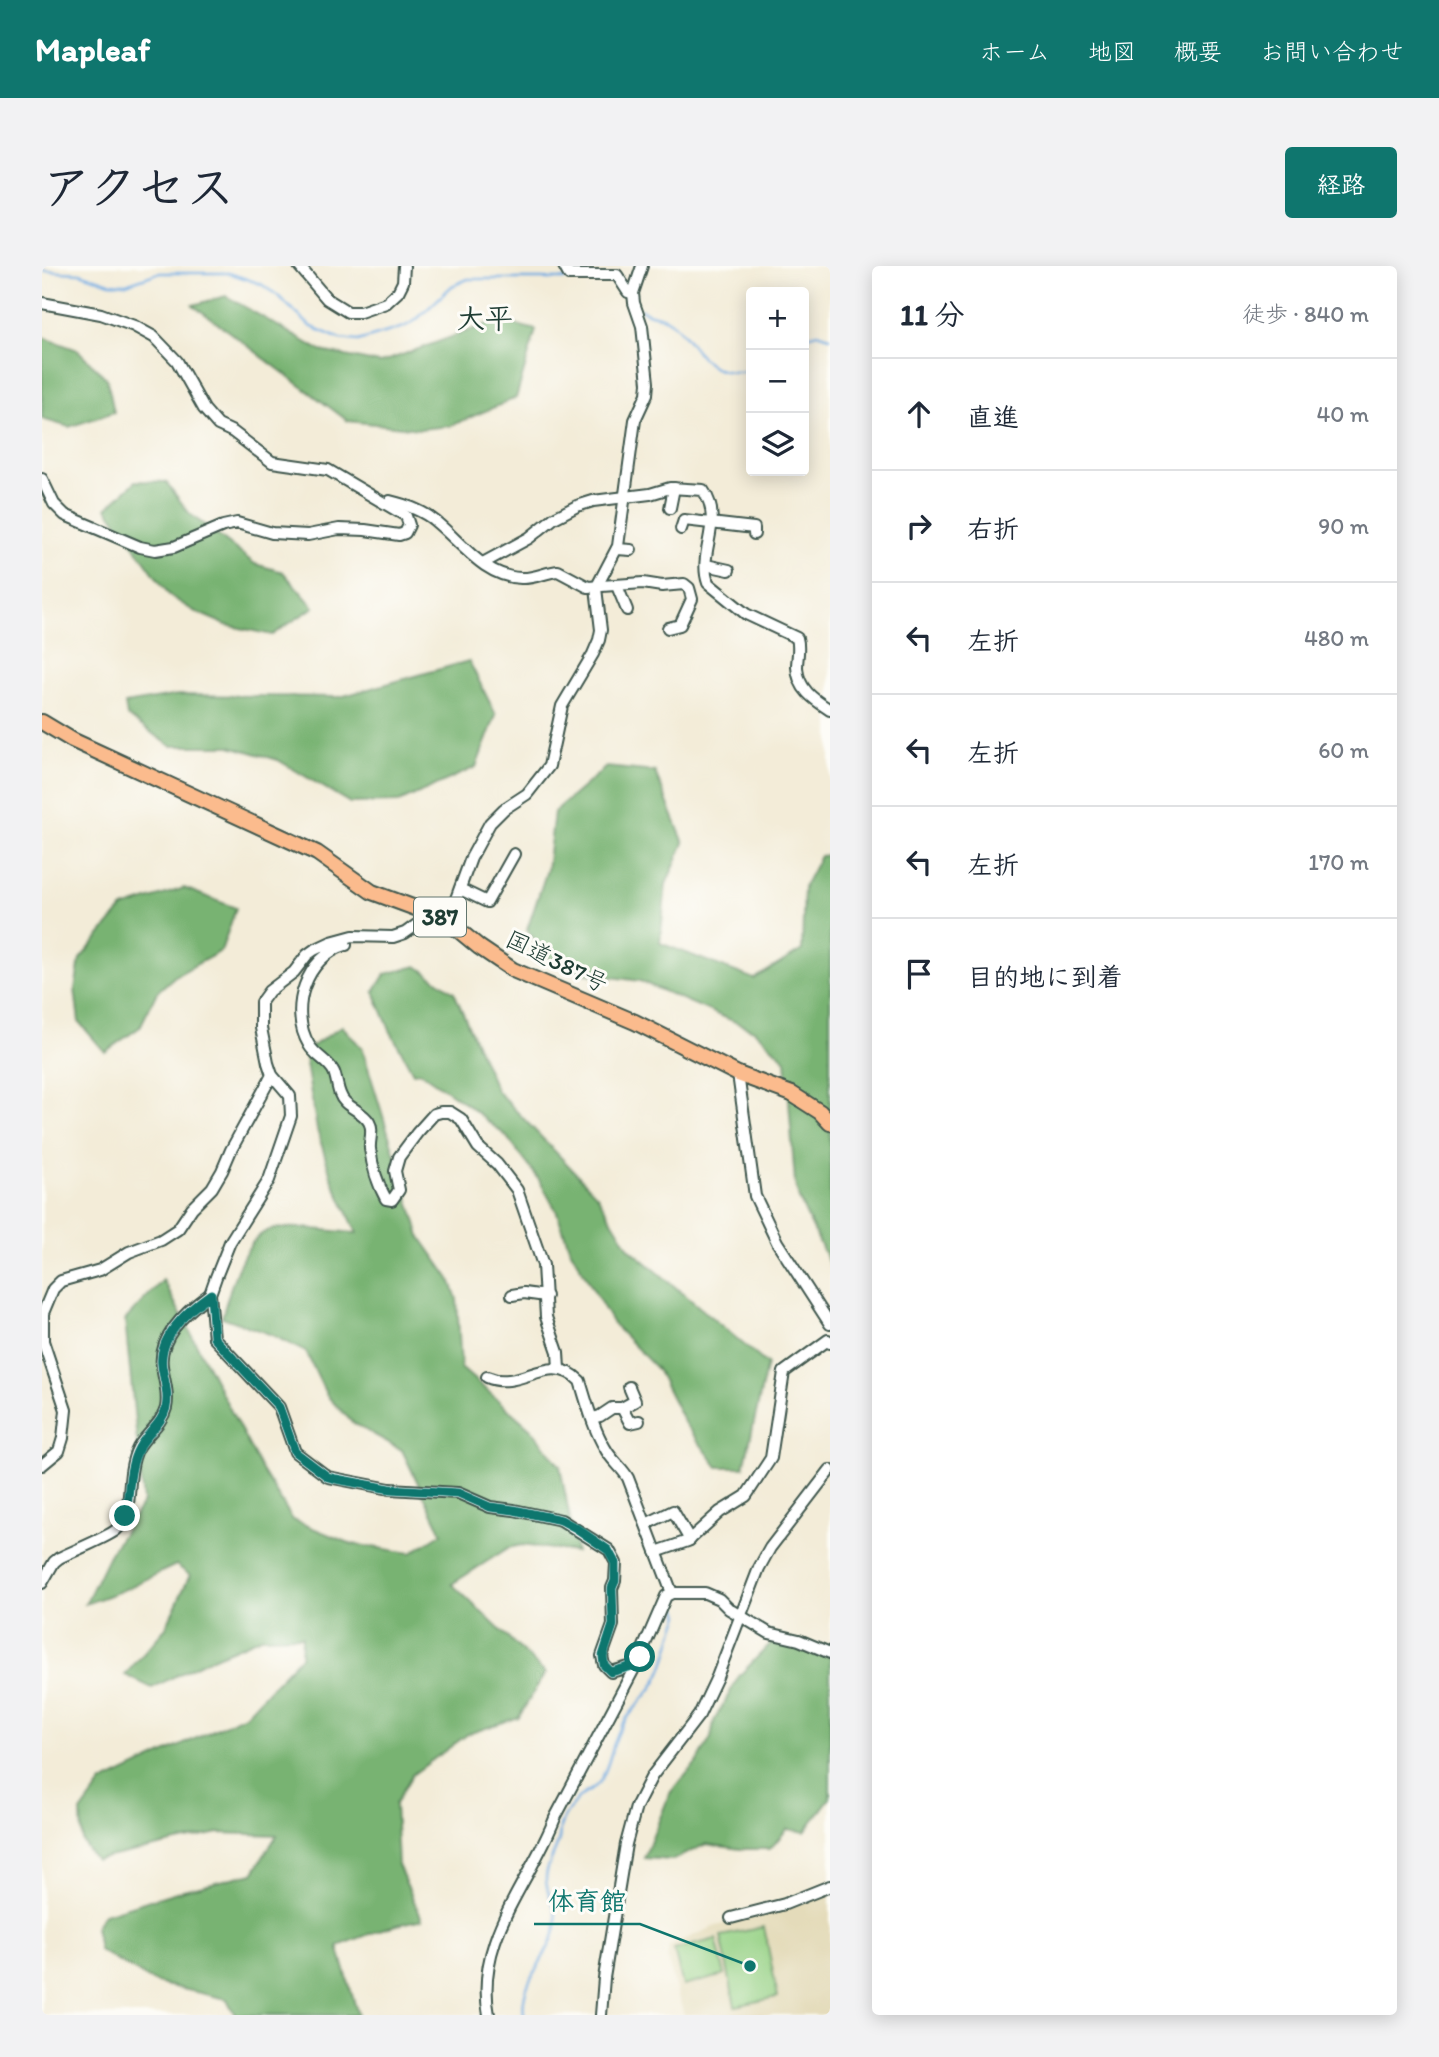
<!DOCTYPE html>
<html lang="ja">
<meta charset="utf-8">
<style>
:root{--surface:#fff;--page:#f2f2f3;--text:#1f2937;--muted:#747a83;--line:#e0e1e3;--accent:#0f766e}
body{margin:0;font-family:Itim,"Klee One",sans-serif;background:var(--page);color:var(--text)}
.controls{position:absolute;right:21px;top:21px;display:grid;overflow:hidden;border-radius:7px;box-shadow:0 4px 18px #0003}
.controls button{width:63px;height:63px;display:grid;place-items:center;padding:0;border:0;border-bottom:2px solid var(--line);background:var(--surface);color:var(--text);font:35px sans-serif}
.stop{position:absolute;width:21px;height:21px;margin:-16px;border:5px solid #0f766e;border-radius:50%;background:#fff}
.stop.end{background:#0f766e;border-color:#fff;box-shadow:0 2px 7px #0008}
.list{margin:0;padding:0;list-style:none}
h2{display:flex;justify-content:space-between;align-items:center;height:91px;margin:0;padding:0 28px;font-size:30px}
h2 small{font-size:23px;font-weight:400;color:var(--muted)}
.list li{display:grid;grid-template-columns:46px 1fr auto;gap:21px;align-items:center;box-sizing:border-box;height:112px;padding:0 28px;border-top:2px solid var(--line)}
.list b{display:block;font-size:26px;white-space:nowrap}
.list em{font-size:23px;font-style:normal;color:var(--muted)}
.icon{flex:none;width:38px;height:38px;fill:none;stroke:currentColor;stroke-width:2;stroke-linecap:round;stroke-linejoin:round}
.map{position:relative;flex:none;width:788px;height:1749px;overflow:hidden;border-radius:7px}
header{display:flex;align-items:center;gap:42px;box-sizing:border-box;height:98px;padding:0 35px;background:var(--accent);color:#fff}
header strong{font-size:33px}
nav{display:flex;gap:38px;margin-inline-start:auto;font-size:24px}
.intro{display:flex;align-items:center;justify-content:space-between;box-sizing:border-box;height:168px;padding:0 42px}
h1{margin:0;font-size:49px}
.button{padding:18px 32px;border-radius:7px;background:var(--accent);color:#fff;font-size:24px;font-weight:700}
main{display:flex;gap:42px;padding:0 42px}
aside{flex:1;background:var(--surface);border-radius:7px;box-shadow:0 4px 18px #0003}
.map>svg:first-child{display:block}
</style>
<header>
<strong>Mapleaf</strong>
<nav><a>ホーム</a><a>地図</a><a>概要</a><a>お問い合わせ</a></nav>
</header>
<div class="intro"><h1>アクセス</h1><a class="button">経路</a></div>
<main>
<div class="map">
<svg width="788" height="1749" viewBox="0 0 788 1749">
<rect width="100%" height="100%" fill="#fdfcf7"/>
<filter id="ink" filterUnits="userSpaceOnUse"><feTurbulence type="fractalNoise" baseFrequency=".0143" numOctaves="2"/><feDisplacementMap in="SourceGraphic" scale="14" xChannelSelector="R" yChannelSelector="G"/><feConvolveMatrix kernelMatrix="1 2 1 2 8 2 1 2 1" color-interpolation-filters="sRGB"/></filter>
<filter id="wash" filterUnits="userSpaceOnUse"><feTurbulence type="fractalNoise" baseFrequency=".00686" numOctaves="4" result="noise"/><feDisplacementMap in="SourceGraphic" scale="28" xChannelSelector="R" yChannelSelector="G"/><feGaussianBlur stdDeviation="1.57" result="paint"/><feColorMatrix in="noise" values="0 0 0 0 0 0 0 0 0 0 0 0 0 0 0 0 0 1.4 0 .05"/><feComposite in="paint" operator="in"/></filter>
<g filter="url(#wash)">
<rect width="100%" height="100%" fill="#f3ecd8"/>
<polygon fill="#e4dbba" points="788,1624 788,1749 642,1749 625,1693 627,1680 674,1660 754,1639"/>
<g fill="#96d185" stroke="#5a875c" stroke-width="2">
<polygon points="722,1661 736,1731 693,1740 679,1670"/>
<polygon points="674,1673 683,1709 641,1720 632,1684"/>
</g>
<g fill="#78b372" stroke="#4c7853" stroke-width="2">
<polygon points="184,30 279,85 338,97 456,54 494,64 474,132 408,160 378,163 306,155 151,39"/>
<polygon points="0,71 36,84 65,113 72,146 27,161 0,153"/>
<polygon points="94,215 124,216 148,248 213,298 241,306 272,341 230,369 184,359 152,345 128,330 65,242"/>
<polygon points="427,395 454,449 434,501 357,536 308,537 236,494 188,480 129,480 85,450 83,438 136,429 298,431"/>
<polygon points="564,501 613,506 642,577 624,618 618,677 712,713 760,684 762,620 778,590 788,589 788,999 757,933 753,917 744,794 712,764 598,715 540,707 510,695 485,664 505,604 512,546"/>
<polygon points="142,622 194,642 179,685 133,710 115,726 98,761 63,786 37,756 33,723 38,693 81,642"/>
<polygon points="375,700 412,726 454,824 555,929 587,982 725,1098 702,1201 676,1201 643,1158 615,1103 571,1058 528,983 514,944 496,912 464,870 427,840 378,806 371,807 348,764 332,726 343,708"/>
<path d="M300 760 320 782 378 970 408 1013 415 1033 419 1102 489 1163 518 1200 534 1286 480 1279 466 1282 410 1318 503 1407 477 1451 426 1468 370 1509 353 1538 356 1599 380 1653 343 1662 296 1680 316 1749H193L185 1733 114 1717 57 1684 53 1661 62 1648 141 1624 211 1607 235 1569 177 1567 53 1594 40 1575 39 1546 60 1517 203 1449 259 1390 260 1370 219 1371 161 1396 110 1422 83 1409 123 1363 148 1309 134 1299 79 1325 43 1338 67 1289 101 1236 83 1054 121 1014 218 1201 251 1254 310 1278 369 1287 400 1267 360 1184 311 1157 285 1130 264 1086 230 1069 180 1051C187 1027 200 972 228 964 252 958 291 966 315 967L290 913 275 864 262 786Z"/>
<polygon points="732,1374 788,1391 788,1532 763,1566 745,1563 728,1583 698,1583 664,1578 631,1594 602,1592 628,1527 656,1495 669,1472 672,1455 697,1410"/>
</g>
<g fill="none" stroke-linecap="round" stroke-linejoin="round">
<g stroke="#71abe1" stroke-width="2.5">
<polyline points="1,5 38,7 68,17 84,18 116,7 187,7 219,18 235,29 268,60 298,73 316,75 362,61 374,54 410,20 426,13 524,13"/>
<path d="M599 43C607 50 616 48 625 53 631 56 637 63 641 68 665 97 668 110 709 105"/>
<polyline points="762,71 775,67 788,71"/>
<path d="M482 1749C477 1715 505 1695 513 1665 519 1642 505 1634 504 1614 503 1600 514 1587 517 1573 518 1568 517 1563 519 1558 523 1548 533 1534 542 1528 548 1524 554 1522 558 1515 568 1500 569 1481 577 1465 585 1448 601 1435 612 1419 626 1398 628 1371 638 1349L632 1331"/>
</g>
</g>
</g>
<g filter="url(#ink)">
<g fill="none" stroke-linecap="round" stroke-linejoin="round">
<defs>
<g id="minor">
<polyline points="257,0 285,33 306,46 318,46 344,37 356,26 361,16 362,0"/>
<polyline points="522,0 527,9 575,9 586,26 591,27"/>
<polyline points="0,37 59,48 92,60 112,71 135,95 162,143 176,159 191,166 230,196 286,204 364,250 367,259 363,267 357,269 323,264 297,263 266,269 230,267 195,257 181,260 132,281 113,284 98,281 23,249 12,238 0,213"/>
<path d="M348 235C365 239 380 244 393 255 419 276 442 311 479 312 491 313 504 306 516 305L546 321 601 317 620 320 642 318 647 322 650 333 638 359 626 362"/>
<polyline points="628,242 632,222"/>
<polyline points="639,263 642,254 712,262 712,268"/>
<polyline points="575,283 589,284"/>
<path d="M441 297 487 272 512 252 535 240 551 235 608 228 628 222 661 224C683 255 655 286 666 317L704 348 755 372C758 382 755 391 755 401 756 423 771 433 788 444"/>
<polyline points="664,299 687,304"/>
<polyline points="575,320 585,344"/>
<polyline points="418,623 445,636 472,588"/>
<polyline points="387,646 380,655 363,667 351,671 311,670 289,676 272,684 265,689 252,706 227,725 219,736 219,762 226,797 230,809 248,830 249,850 227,914 188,976 174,1011 168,1028 172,1072 237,1141 253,1186 286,1211 348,1223 416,1227 448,1241 472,1244 519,1254 567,1284 574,1297 573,1315 570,1322 571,1359 560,1390 562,1399 569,1406 594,1399"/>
<polyline points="403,653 411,641 429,592 448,557 462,543 485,528 507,500 520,440 551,388 557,374 559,364 554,322 576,280 593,154 605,128 606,117 600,60 592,37 591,27 600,0"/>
<path d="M304 679C264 690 246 744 267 779 273 790 287 795 292 806 296 816 295 828 303 836 310 843 322 847 327 856 332 864 327 874 328 883 330 899 336 919 344 933L350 934 357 924 353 905 357 891 375 867 392 848 399 846H408L419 853 436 881 455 898 475 924 501 999 504 1051 516 1086 517 1103"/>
<polyline points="696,808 713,930 735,976 788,1058"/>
<polyline points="470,1029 482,1027 504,1030"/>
<path d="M445 1111C479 1126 507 1084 538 1115 545 1137 551 1162 563 1182 569 1194 579 1200 586 1212L630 1327"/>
<polyline points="580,1142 593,1135 587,1121"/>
<polyline points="551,1152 558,1150 570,1142 580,1142 588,1157 597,1155"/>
<polyline points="0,1199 17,1185 21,1172 24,1144 1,1075 1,1047 11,1023 19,1015 58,1004 87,986 119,974 136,963 150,942 170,922 180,905 189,884 230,809"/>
<polyline points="604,1258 631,1245 648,1274"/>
<polyline points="614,1286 646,1275 678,1246 704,1230 729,1192 742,1106 786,1074 788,1077"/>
<path d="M0 1317 12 1296 17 1292C29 1286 66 1271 74 1264 83 1256 86 1240 87 1229 88 1214 89 1195 96 1182 104 1168 120 1158 124 1142 127 1127 122 1115 120 1100 116 1070 146 1044 168 1028"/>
<polyline points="689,1652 743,1638 788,1620"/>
<path d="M447 1749C432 1673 488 1617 513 1552L594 1399 624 1330 630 1327H663L677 1333 687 1343 727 1367 757 1374 788 1387"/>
<polyline points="559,1749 562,1712 584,1578 594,1541 610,1510 657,1449 675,1411 717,1302 728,1282 788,1204"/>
</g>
<polyline id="highway" points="0,456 30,474 275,587 330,626 403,653 437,681 471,704 593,756 696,808 750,828 778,846 788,857"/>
</defs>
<use href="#minor" stroke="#3f574d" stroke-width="14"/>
<use href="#highway" stroke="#3f574d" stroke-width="18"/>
<use href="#minor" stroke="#fff" stroke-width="10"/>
<use href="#highway" stroke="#fbbb8d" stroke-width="14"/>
</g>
</g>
<g fill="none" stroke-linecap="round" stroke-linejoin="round" filter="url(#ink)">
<path stroke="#0f766e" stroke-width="9" d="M83 1250C88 1228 86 1202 97 1182 104 1168 120 1158 124 1142 127 1126 122 1115 120 1100 116 1071 146 1044 169 1028L172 1072 237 1141 253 1186 286 1211 294 1213 348 1223 416 1227 448 1241 472 1244 519 1254 534 1262 566 1284 573 1297V1315L570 1322 571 1359 561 1390 562 1399 569 1406 594 1399 598 1391"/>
</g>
<g text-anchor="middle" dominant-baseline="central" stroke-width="6" stroke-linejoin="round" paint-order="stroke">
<rect fill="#fdfcf7" stroke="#62766e" stroke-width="2" x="372" y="631.5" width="52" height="39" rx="5"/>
<g font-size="23" font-weight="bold" fill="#1f3d34">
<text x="398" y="651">387</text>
</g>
<g font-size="24" fill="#1f3d34" stroke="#fdfcf7">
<text transform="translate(515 695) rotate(26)">国道387号</text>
</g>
<g font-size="28" font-weight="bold" fill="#1f3d34" stroke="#fdfcf7">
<text x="443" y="52">大平</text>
</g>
</g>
<path fill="none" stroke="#0f766e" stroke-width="2.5" d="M708 1700L598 1658H492"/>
<circle fill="#0f766e" stroke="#fdfcf7" stroke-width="2.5" cx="708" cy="1700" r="7"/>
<g font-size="26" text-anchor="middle" font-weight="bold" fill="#0f766e" stroke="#fdfcf7" stroke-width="6" stroke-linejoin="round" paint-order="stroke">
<text x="545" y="1644">体育館</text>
</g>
</svg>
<div class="controls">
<button>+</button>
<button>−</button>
<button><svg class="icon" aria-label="layers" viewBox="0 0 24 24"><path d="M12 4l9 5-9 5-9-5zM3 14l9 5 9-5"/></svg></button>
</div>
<div class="stop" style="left:598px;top:1391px"></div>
<div class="stop end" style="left:83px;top:1250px"></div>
</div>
<aside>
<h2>11 分<small>徒歩 · 840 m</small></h2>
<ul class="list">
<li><svg class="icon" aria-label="ahead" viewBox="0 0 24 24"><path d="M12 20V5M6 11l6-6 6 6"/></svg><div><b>直進</b></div><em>40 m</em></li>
<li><svg class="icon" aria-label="right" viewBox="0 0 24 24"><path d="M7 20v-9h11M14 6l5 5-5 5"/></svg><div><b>右折</b></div><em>90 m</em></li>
<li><svg class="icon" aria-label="left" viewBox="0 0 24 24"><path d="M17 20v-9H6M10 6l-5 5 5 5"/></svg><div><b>左折</b></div><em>480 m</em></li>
<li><svg class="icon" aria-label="left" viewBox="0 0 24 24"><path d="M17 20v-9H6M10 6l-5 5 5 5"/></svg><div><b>左折</b></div><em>60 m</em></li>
<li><svg class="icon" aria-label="left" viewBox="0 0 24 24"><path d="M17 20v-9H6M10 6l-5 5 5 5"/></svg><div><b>左折</b></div><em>170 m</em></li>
<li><svg class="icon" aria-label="arrive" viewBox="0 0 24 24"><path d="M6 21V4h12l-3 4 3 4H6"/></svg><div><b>目的地に到着</b></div></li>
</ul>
</aside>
</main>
